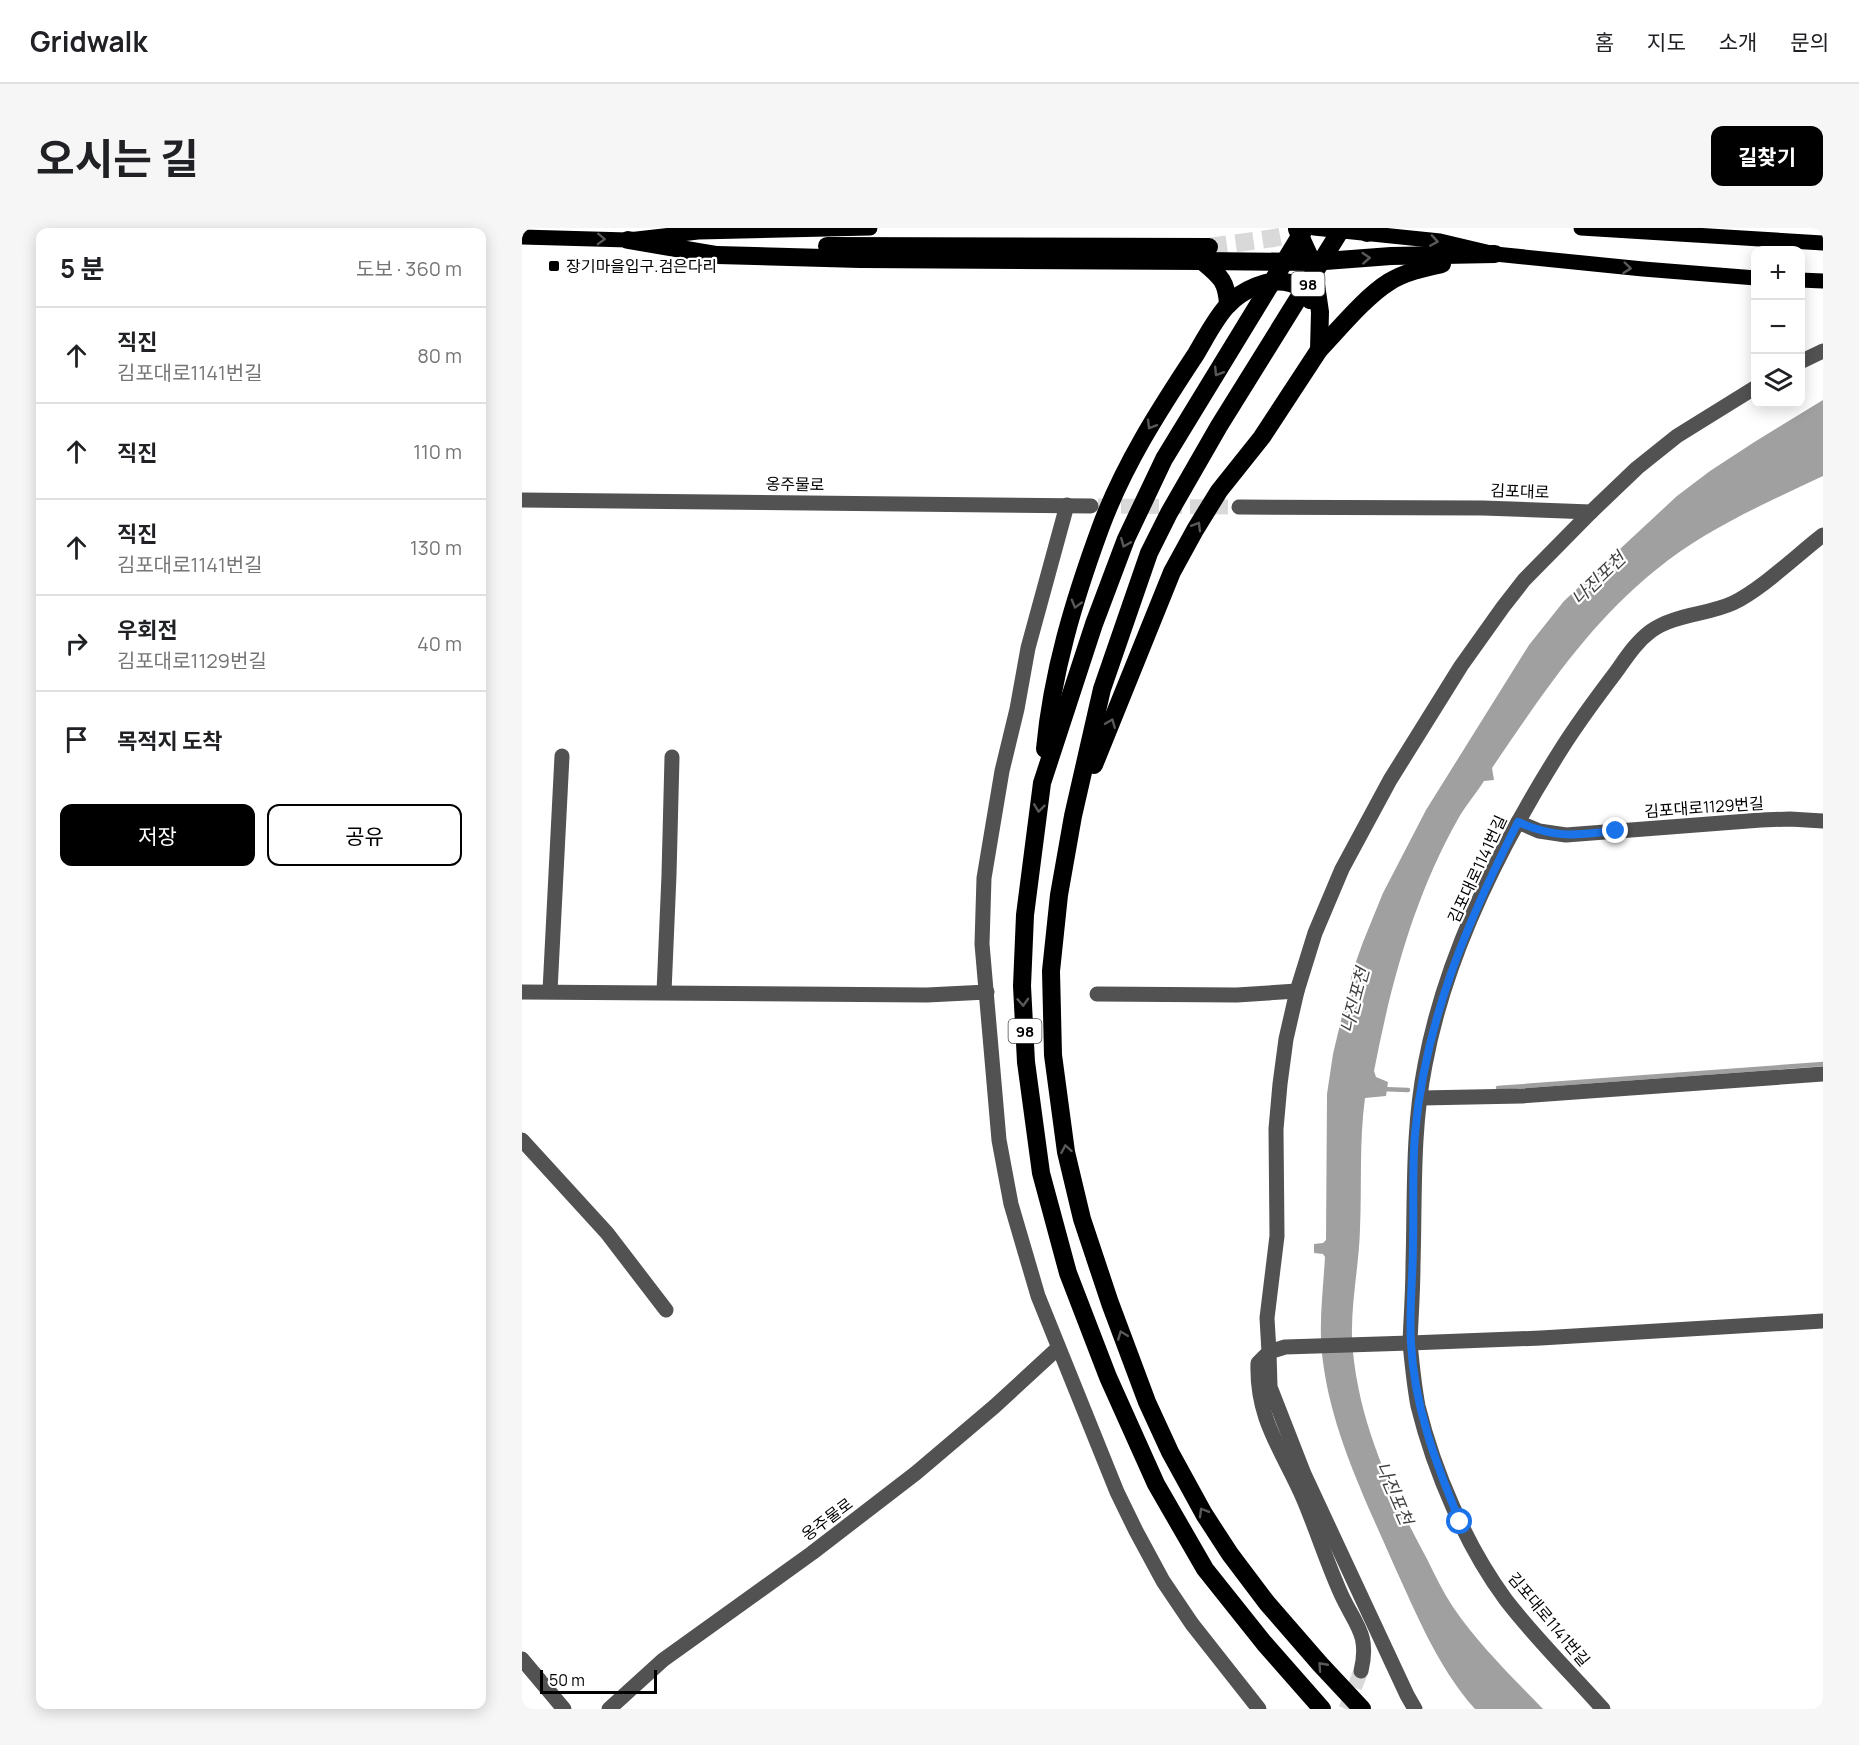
<!DOCTYPE html>
<html lang="ko">
<meta charset="utf-8">
<style>
:root{--surface:#fff;--page:#f6f6f6;--text:#202124;--muted:#757577;--line:#e0e0e0;--accent:#000}
body{margin:0;font-family:Manrope,"Noto Sans KR",sans-serif;background:var(--page);color:var(--text)}
.controls{position:absolute;right:18px;top:18px;display:grid;overflow:hidden;border-radius:12px;box-shadow:0 3px 15px #0003}
.controls button{width:54px;height:54px;display:grid;place-items:center;padding:0;border:0;border-bottom:2px solid var(--line);background:var(--surface);color:var(--text);font:30px sans-serif}
.scale{position:absolute;left:18px;bottom:15px;width:117px;box-sizing:border-box;padding-left:6px;border:3px solid #000;border-top:0;font-size:16px;line-height:21px;white-space:nowrap;color:#000;-webkit-text-stroke:4px #fff;paint-order:stroke}
.stop{position:absolute;width:18px;height:18px;margin:-14px;border:4px solid #1a73e8;border-radius:50%;background:#fff}
.stop.end{background:#1a73e8;border-color:#fff;box-shadow:0 2px 6px #0008}
.list{margin:0;padding:0;list-style:none}
h2{display:flex;justify-content:space-between;align-items:center;height:78px;margin:0;padding:0 24px;font-size:26px}
h2 small{font-size:20px;font-weight:400;color:var(--muted)}
.list li{display:grid;grid-template-columns:39px 1fr auto;gap:18px;align-items:center;box-sizing:border-box;height:96px;padding:0 24px;border-top:2px solid var(--line)}
.list b{display:block;font-size:22px;white-space:nowrap}
.list p{margin:0;font-size:20px;white-space:nowrap;color:var(--muted)}
.list em{font-size:20px;font-style:normal;color:var(--muted)}
.actions{display:flex;gap:12px;padding:18px 24px}
.actions a{flex:1;padding:14px 0;border:2px solid var(--accent);border-radius:12px;text-align:center;font-size:21px;color:var(--accent)}
.actions .main{background:var(--accent);color:#fff}
.icon{flex:none;width:33px;height:33px;fill:none;stroke:currentColor;stroke-width:2;stroke-linecap:round;stroke-linejoin:round}
.map{position:relative;flex:none;width:1301px;height:1481px;overflow:hidden;border-radius:12px}
header{display:flex;align-items:center;gap:36px;box-sizing:border-box;height:84px;padding:0 30px;background:var(--surface);border-bottom:2px solid var(--line)}
header strong{font-size:28px}
nav{display:flex;gap:33px;margin-inline-start:auto;font-size:21px}
.intro{display:flex;align-items:center;justify-content:space-between;box-sizing:border-box;height:144px;padding:0 36px}
h1{margin:0;font-size:42px}
.button{padding:15px 27px;border-radius:12px;background:var(--accent);color:#fff;font-size:21px;font-weight:700}
main{display:flex;gap:36px;padding:0 36px}
aside{flex:1;background:var(--surface);border-radius:12px;box-shadow:0 3px 15px #0003}
.map>svg:first-child{display:block}
</style>
<header>
<strong>Gridwalk</strong>
<nav><a>홈</a><a>지도</a><a>소개</a><a>문의</a></nav>
</header>
<div class="intro"><h1>오시는 길</h1><a class="button">길찾기</a></div>
<main>
<aside>
<h2>5 분<small>도보 · 360 m</small></h2>
<ul class="list">
<li><svg class="icon" aria-label="ahead" viewBox="0 0 24 24"><path d="M12 20V5M6 11l6-6 6 6"/></svg><div><b>직진</b><p>김포대로1141번길</p></div><em>80 m</em></li>
<li><svg class="icon" aria-label="ahead" viewBox="0 0 24 24"><path d="M12 20V5M6 11l6-6 6 6"/></svg><div><b>직진</b></div><em>110 m</em></li>
<li><svg class="icon" aria-label="ahead" viewBox="0 0 24 24"><path d="M12 20V5M6 11l6-6 6 6"/></svg><div><b>직진</b><p>김포대로1141번길</p></div><em>130 m</em></li>
<li><svg class="icon" aria-label="right" viewBox="0 0 24 24"><path d="M7 20v-9h11M14 6l5 5-5 5"/></svg><div><b>우회전</b><p>김포대로1129번길</p></div><em>40 m</em></li>
<li><svg class="icon" aria-label="arrive" viewBox="0 0 24 24"><path d="M6 21V4h12l-3 4 3 4H6"/></svg><div><b>목적지 도착</b></div></li>
</ul>
<div class="actions"><a class="main">저장</a><a>공유</a></div>
</aside>
<div class="map">
<svg width="1301" height="1481" viewBox="0 0 1301 1481">
<rect width="100%" height="100%" fill="#fff"/>
<path fill="#a0a0a0" d="M1301 172V248C1244 275 1184 301 1135 341 1067 395 1019 468 970 540L972 552 962 553C954 566 943 578 936 591 892 669 869 755 852 843L854 849 866 854 864 868 843 870C837 914 840 958 838 1001 837 1038 829 1073 830 1110 834 1189 868 1263 905 1331 913 1347 921 1364 931 1379 956 1416 990 1449 1021 1481H953C916 1440 894 1385 871 1335 843 1271 810 1204 801 1134 796 1100 801 1064 803 1029L801 1026 792 1025V1016L801 1015 804 1012 805 866 811 826 831 742 841 714 861 665 904 582 1007 417 1042 373 1155 268 1188 243 1234 213Z"/>
<g fill="none" stroke-linecap="round" stroke-linejoin="round">
<g stroke="#a0a0a0" stroke-width="4.5">
<polyline points="976,860 1301,836"/>
<polyline points="859,861 886,862"/>
</g>
<g stroke="#d9d9d9" stroke-width="15" stroke-dasharray="15 8" stroke-linecap="butt">
<polyline points="576,278 717,279"/>
<polyline points="824,1481 839,1443"/>
</g>
<polyline stroke="#d9d9d9" stroke-width="18" stroke-dasharray="18 9" stroke-linecap="butt" points="687,19 752,10 792,2"/>
<g stroke="#525252" stroke-width="15">
<polyline points="1278,134 1301,123"/>
<polyline points="0,272 569,278"/>
<polyline points="545,277 506,420 495,481 480,543 462,650 460,716 477,912 489,976 516,1068 595,1264 614,1303 641,1353 670,1396 737,1481"/>
<polyline points="717,279 961,280 1069,284 1115,240 1155,208 1234,159"/>
<polyline points="996,594 1017,603 1044,607 1239,592 1268,591 1301,593"/>
<polyline points="28,763 40,528"/>
<polyline points="0,764 405,767 465,764"/>
<polyline points="142,764 147,647 150,529"/>
<polyline points="575,766 715,767 775,763"/>
<polyline points="899,870 1000,868 1301,846"/>
<polyline points="0,912 85,1005 144,1082"/>
<polyline points="0,1431 42,1481"/>
<path d="M839 1443C848 1406 833 1397 819 1366 805 1335 795 1303 782 1272 761 1223 734 1192 736 1135L747 1124 745 1090 755 1008 754 901 758 856 764 811 775 763 793 705 820 641 868 552 939 438 981 379 1002 352 1069 284"/>
<polyline points="87,1481 141,1432 290,1325 394,1245 473,1178 536,1120"/>
<path d="M893 1481 885 1467 782 1246 748 1159 747 1124 763 1119 888 1115C889 1088 891 1063 891 1036 893 969 890 903 903 837 924 724 979 616 1040 520 1057 493 1075 469 1094 444 1104 430 1114 414 1129 403 1153 386 1185 387 1211 375 1240 361 1275 327 1301 307"/>
<path d="M1081 1481C1049 1445 1014 1411 984 1372 944 1318 912 1243 896 1178 892 1157 890 1136 888 1115L1019 1110 1301 1093"/>
</g>
<g stroke="#000" stroke-width="15">
<polyline points="792,0 918,13 973,26 1121,41 1234,50"/>
<polyline points="1059,0 1301,15"/>
<polyline points="0,9 106,12 176,4 348,0"/>
<polyline points="1278,52 1301,53"/>
</g>
<g stroke="#000" stroke-width="18">
<polyline points="783,0 642,231 604,311 572,396 520,555 503,687 500,758 504,834 519,945 546,1045 586,1149 634,1256 683,1341 742,1415 800,1481"/>
<polyline points="820,0 697,198 647,285 627,325 580,461 551,588 537,667 529,743 531,827 544,924 560,991 588,1075 625,1174 648,1224 682,1286 708,1326 745,1375 798,1436 840,1481"/>
<polyline points="840,0 845,5"/>
<path d="M106 12 195 27 338 31 680 33C698 48 705 53 706 77"/>
<polyline points="305,18 687,19"/>
<polyline points="680,33 790,34 869,28 973,26"/>
<path d="M797 122C817 101 843 69 867 54 883 44 902 40 920 36"/>
<path d="M523 521C530 445 552 372 578 301 601 238 637 182 674 126 683 111 694 89 706 77 720 62 747 49 768 55 777 57 783 65 788 72"/>
<polyline points="572,537 650,344 673,302 697,263 740,209 797,122 798,84 791,36 775,1"/>
</g>
</g>
<defs><path id="oneway-chevron" d="M-2-3.5L2.5 0L-2 3.5" fill="none" stroke-width="1.6" stroke-linecap="round" stroke-linejoin="round" transform="scale(1.5)"/></defs>
<g stroke="#595959">
<use href="#oneway-chevron" transform="translate(79 11) rotate(2)"/>
<use href="#oneway-chevron" transform="translate(912 13) rotate(9)"/>
<use href="#oneway-chevron" transform="translate(844 30) rotate(-4)"/>
<use href="#oneway-chevron" transform="translate(1105 40) rotate(6)"/>
<use href="#oneway-chevron" transform="translate(696 144) rotate(122)"/>
<use href="#oneway-chevron" transform="translate(629 197) rotate(121)"/>
<use href="#oneway-chevron" transform="translate(675 298) rotate(-59)"/>
<use href="#oneway-chevron" transform="translate(603 315) rotate(112)"/>
<use href="#oneway-chevron" transform="translate(554 376) rotate(106)"/>
<use href="#oneway-chevron" transform="translate(589 495) rotate(-68)"/>
<use href="#oneway-chevron" transform="translate(517 580) rotate(97)"/>
<use href="#oneway-chevron" transform="translate(501 774) rotate(87)"/>
<use href="#oneway-chevron" transform="translate(544 921) rotate(-100)"/>
<use href="#oneway-chevron" transform="translate(600 1107) rotate(-111)"/>
<use href="#oneway-chevron" transform="translate(681 1284) rotate(-120)"/>
<use href="#oneway-chevron" transform="translate(800 1438) rotate(-132)"/>
</g>
<g fill="none" stroke-linecap="round" stroke-linejoin="round">
<path stroke="#1a73e8" stroke-width="8" d="M938 1294C914 1236 892 1178 889 1115 887 1082 891 1049 891 1015 892 979 890 942 893 906 903 793 945 694 996 594 1035 611 1053 607 1094 603"/>
</g>
<rect fill="#000" stroke="#fff" stroke-width="2" x="26" y="32" width="12" height="12" rx="3"/>
<g text-anchor="middle" dominant-baseline="central" stroke-width="4.5" stroke-linejoin="round" paint-order="stroke">
<g fill="#fff" stroke="#4c4c4c" stroke-width="1.5">
<rect x="769.5" y="44" width="33" height="24" rx="4.5"/>
<rect x="486.5" y="791" width="33" height="24" rx="4.5"/>
</g>
<g font-size="15" font-weight="bold" fill="#000">
<text x="786" y="56">98</text>
<text x="503" y="803">98</text>
</g>
<g font-size="16" fill="#000" stroke="#fff" text-anchor="start">
<text x="44" y="38">장기마을입구.검은다리</text>
</g>
<g font-size="16" fill="#000" stroke="#fff">
<text transform="translate(273 256) rotate(1)">옹주물로</text>
<text transform="translate(998 263) rotate(2)">김포대로</text>
<text transform="translate(1182 579) rotate(-4)">김포대로1129번길</text>
<text transform="translate(955 641) rotate(-65)">김포대로1141번길</text>
<text transform="translate(305 1291) rotate(-37)">옹주물로</text>
<text transform="translate(1027 1391) rotate(50)">김포대로1141번길</text>
</g>
<g font-size="18" font-style="italic" fill="#414141" stroke="#fff">
<text transform="translate(1076 350) rotate(-44)">나진포천</text>
<text transform="translate(832 772) rotate(-75)">나진포천</text>
<text transform="translate(873 1265) rotate(67)">나진포천</text>
</g>
</g>
</svg>
<div class="controls">
<button>+</button>
<button>−</button>
<button><svg class="icon" aria-label="layers" viewBox="0 0 24 24"><path d="M12 4l9 5-9 5-9-5zM3 14l9 5 9-5"/></svg></button>
</div>
<div class="scale">50 m</div>
<div class="stop" style="left:938px;top:1294px"></div>
<div class="stop end" style="left:1094px;top:603px"></div>
</div>
</main>
